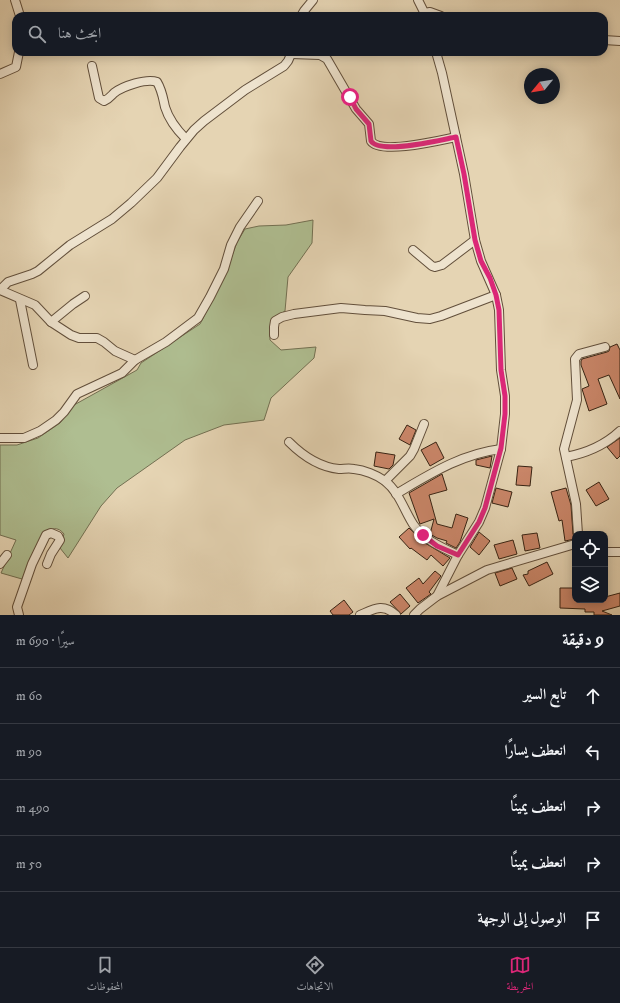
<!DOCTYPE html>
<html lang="ar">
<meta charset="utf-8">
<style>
:root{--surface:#171b24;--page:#242831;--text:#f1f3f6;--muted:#9ea1a6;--line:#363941;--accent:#db2777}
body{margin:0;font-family:"IM FELL DW Pica",Amiri,serif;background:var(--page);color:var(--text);direction:rtl}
.controls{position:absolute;right:12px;bottom:12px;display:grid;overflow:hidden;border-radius:8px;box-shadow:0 2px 10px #0003}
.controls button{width:36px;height:36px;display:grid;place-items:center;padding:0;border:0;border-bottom:1px solid var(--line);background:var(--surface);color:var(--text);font:20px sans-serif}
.compass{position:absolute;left:524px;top:68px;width:36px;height:36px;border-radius:50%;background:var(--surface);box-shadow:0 2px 10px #0003;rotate:240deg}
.stop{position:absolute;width:12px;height:12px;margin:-9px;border:3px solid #db2777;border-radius:50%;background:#fff}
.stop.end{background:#db2777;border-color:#fff;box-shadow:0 1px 4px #0008}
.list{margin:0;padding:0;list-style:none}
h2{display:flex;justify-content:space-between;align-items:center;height:52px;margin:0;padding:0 16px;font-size:17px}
h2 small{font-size:13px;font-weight:400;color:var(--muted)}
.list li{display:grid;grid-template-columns:26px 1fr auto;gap:12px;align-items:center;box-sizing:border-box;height:56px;padding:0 16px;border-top:1px solid var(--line)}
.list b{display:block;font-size:15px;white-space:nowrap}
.list em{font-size:13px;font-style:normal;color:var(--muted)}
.icon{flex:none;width:22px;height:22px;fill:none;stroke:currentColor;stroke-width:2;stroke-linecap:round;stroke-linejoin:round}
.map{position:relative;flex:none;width:620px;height:615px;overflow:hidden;direction:ltr}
.search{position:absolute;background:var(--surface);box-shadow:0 2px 10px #0003;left:12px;right:12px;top:12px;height:44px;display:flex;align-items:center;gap:10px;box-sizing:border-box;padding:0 14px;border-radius:12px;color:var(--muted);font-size:15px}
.sheet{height:332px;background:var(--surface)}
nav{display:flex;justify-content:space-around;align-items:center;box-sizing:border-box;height:56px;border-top:1px solid var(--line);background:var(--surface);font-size:11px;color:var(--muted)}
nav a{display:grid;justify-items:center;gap:2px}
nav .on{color:var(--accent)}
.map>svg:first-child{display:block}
</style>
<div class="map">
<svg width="620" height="615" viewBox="0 0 620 615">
<rect width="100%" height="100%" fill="#e5d4b3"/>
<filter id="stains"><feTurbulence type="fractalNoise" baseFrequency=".005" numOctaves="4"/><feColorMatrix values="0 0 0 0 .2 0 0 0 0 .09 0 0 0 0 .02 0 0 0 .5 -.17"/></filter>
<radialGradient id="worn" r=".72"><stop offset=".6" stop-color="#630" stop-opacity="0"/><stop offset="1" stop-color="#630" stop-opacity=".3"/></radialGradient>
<path fill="#afbe91" stroke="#737052" d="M313 220 312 243 288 277 285 311C272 319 269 325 270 340L281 350 316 347 314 358 271 398 264 420 224 425 185 440 117 488 101 506 68 558 60 548 64 534C58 526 51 528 44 533L22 579 1 573 16 540 0 535V445H17L38 438 60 423 74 405 137 370 141 363 200 324 224 278 237 242 245 229 259 226 286 225Z"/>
<g fill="#ca8669" stroke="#372313">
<polygon points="617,344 620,350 620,399 609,375 598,379 607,404 589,411 582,389 589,386 581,365 581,361 582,359 607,352 609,351 610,347"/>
<polygon points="407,425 416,430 410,445 399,439"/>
<polygon points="620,438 620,456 617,459 607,447"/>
<polygon points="436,442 444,458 430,466 421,450"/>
<polygon points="376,452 395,455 393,465 389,469 374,466"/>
<polygon points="492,456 490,468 476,465 476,460"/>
<polygon points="518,466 532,467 530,486 516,485"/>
<polygon points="442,474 447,490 429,495 437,524 452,528 456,514 468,518 460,542 456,548 446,543 447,541 437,538 430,534 434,519 420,524 409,493"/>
<polygon points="599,482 609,499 596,506 586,490"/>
<polygon points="496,488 512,492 508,507 492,503"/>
<polygon points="566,488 571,505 573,534 575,539 565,541 562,520 559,521 551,492"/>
<polygon points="409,528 425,543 450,558 443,566 431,555 427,560 411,548 410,549 399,537"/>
<polygon points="479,532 490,541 479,555 470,547"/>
<polygon points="537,533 540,548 525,551 522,535"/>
<polygon points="513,540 517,554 499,559 494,545"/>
<polygon points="547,562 553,574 529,586 523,575 528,574 528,571"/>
<polygon points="512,568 517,579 500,586 495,573"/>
<polygon points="435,571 441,576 429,592 431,594 418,603 406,588 419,578 423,584"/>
<polygon points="560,588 575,588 575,600 605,600 605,597 620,593 620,606 602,611 612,615 594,615 594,612 585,612 585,609 560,608"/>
<polygon points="400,594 410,606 401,614 390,602"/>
<polygon points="344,600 353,612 349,615 333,615 330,611"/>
</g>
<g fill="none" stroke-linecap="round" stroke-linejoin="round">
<defs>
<g id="minor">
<polyline points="15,0 20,16"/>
<polyline points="418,0 426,16"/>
<polyline points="425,13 430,12 441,16"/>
<polyline points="301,16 304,11 313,0"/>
<polyline points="604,40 620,41"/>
<polyline points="436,52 442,73 464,174 475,240 481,261 496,295 499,310 501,370 505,396 505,414 501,449 485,508 479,522 458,555 437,596"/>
<path d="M292 54 320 55 327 59 356 109 369 124 371 141C380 155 441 140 456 137"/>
<path d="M92 66 99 98 104 101C109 99 111 96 114 93 123 86 147 78 157 82 162 90 163 98 165 107 169 120 176 129 186 139"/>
<polyline points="0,74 16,67 19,52"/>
<polyline points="413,250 432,266 435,267 442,265 475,240"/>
<polyline points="0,290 8,282 32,274 38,271 70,245 112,219 131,203 157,178 180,147 194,130 204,121 245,90 284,66 288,61 292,52"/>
<polyline points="0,290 35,305 51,322 71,335 79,338 97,338 104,342 115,351 135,360 122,373 77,394 64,412 56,420 40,431 24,438 0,438"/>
<polyline points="20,300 33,365"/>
<polyline points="51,322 73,304 85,296"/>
<polyline points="274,335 274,327 275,321 282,317 294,314 341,308 365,310 385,311 417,318 430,319 441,316 496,295"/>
<polyline points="135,360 166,342 198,318 210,297 224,269 231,245 240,227 258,201"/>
<path d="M289 442C302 455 319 467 339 469 344 469 349 468 354 469 364 470 377 475 385 481 399 492 404 510 413 524 424 540 441 547 458 555"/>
<path d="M566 457C587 453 604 446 620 431"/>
<polyline points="385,481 410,456 414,449 424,424"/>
<path d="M396 494C430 474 461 454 501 449"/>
<polyline points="578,534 576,504 564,449 577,400 575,359 579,354 605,347"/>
<polyline points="605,552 620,552"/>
<polyline points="0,564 7,555"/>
<polyline points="19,615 17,607 32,564 46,535 51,533 58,536 60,540 51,554 47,564"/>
<path d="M360 615C374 609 383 603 396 615"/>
<polyline points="414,615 420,609 437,596 487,570 575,544"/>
</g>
</defs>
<use href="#minor" stroke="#624f3b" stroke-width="10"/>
<use href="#minor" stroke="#eee3ce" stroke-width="8"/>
</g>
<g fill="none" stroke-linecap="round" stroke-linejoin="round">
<path stroke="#db2777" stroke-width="5" d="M350 97 356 109 369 124 371 141C380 155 440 140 456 137L464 174 475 240 481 261 490 278 496 295 499 310 501 370 505 396V414L501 448 485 508 479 522 458 555 437 546 423 535"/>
</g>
<rect width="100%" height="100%" filter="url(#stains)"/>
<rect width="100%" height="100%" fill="url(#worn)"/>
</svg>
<div class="controls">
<button><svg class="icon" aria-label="locate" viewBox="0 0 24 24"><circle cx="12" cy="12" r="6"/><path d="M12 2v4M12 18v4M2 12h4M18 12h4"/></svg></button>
<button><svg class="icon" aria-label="layers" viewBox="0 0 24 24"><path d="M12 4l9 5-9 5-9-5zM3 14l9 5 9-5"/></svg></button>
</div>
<svg class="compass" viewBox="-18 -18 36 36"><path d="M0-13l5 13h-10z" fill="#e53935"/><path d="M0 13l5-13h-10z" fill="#9ea1a6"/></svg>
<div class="stop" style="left:350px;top:97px"></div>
<div class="stop end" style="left:423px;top:535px"></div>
<div class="search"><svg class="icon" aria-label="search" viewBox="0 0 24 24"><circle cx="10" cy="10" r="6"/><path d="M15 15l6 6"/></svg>ابحث هنا</div>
</div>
<section class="sheet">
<h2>9 دقيقة<small>سيرًا · 690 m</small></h2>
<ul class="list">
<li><svg class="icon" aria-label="ahead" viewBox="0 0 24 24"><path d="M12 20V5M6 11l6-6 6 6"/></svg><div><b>تابع السير</b></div><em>60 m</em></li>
<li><svg class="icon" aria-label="left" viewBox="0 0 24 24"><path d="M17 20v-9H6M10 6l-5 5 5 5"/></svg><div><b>انعطف يسارًا</b></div><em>90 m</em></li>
<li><svg class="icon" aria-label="right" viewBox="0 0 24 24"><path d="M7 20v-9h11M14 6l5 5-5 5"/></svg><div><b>انعطف يمينًا</b></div><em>490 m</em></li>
<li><svg class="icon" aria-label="right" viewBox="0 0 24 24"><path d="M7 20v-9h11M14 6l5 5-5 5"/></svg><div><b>انعطف يمينًا</b></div><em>50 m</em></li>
<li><svg class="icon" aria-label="arrive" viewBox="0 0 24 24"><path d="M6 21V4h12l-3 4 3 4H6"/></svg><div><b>الوصول إلى الوجهة</b></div></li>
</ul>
</section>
<nav>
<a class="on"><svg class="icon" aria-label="map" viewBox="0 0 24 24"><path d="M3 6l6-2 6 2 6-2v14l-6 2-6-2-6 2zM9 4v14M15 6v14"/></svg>الخريطة</a>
<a><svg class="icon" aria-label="directions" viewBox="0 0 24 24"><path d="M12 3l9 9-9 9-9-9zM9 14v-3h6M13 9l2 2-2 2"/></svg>الاتجاهات</a>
<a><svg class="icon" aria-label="saved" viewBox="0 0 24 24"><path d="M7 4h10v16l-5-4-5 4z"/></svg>المحفوظات</a>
</nav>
